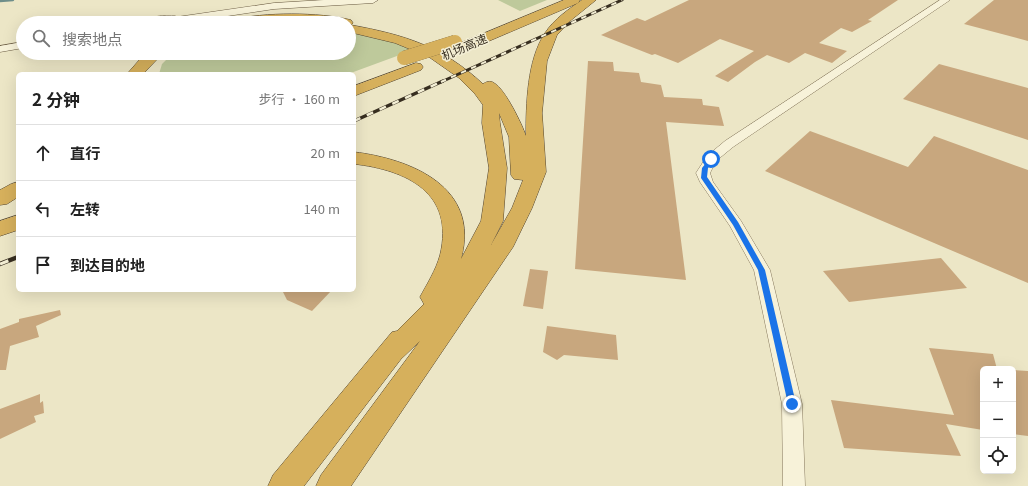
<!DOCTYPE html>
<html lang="zh">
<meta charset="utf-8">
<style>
:root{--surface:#fff;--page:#f2f2f2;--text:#222;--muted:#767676;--line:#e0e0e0}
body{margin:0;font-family:Georgia,"Noto Sans SC",serif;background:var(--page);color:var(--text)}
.controls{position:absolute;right:12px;bottom:12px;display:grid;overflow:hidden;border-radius:6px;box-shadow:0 4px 16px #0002}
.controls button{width:36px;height:36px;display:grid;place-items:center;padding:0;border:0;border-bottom:1px solid var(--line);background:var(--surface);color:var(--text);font:20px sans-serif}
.stop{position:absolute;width:12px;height:12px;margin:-9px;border:3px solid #1a73e8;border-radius:50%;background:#fff}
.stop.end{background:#1a73e8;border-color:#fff;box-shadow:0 1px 4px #0008}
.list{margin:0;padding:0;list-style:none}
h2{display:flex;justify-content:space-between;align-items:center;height:52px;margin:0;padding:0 16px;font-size:17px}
h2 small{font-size:13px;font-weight:400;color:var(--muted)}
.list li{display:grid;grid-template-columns:26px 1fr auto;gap:12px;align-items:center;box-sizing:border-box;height:56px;padding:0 16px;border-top:1px solid var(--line)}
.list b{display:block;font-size:15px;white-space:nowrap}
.list em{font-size:13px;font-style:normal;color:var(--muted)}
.icon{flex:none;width:22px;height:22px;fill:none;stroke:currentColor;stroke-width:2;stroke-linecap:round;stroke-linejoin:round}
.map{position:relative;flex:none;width:1028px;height:486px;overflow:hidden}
.search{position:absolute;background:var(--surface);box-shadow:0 4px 16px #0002;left:16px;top:16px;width:340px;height:44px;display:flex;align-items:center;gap:10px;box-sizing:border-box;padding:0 14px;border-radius:22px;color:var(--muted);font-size:15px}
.panel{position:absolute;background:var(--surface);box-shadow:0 4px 16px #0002;left:16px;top:72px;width:340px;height:220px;border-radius:6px}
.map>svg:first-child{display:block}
</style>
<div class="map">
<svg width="1028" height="486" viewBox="0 0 1028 486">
<rect width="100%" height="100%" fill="#ece6c6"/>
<g fill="#bec99b">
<polygon points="498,0 547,0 520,11"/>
<polygon points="349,30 416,49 348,74 159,74 162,64 173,53 349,53"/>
</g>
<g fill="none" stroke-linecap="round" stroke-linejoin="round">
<polyline stroke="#6e8e8a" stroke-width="2.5" points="0,1 13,0"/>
</g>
<g fill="#c8a77e">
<polygon points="689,0 898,0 868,20 872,21 852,32 841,28 819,43 847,51 832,63 805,53 789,63 767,55 755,62 728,82 715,76 754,51 720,39 678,63 655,54 652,55 601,35 637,18 645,21"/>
<polygon points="994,0 1028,0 1028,41 964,24"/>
<polygon points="588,61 613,62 614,71 639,73 641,82 661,85 664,97 702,99 703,105 719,107 724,126 666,122 686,280 575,269"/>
<polygon points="939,64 1028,88 1028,140 903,99"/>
<polygon points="810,131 908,167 934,136 1028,170 1028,283 765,171"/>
<polygon points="941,258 967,288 849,302 823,271"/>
<polygon points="530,269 548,271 543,309 523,306"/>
<polygon points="282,290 332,290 312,311 287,300"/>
<polygon points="60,310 61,315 36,326 39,337 10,346 6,370 0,370 0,329 19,322 19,319"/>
<polygon points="547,326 616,335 618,360 564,355 557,360 543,352"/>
<polygon points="929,348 993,354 997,369 983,369 983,430 946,424 961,456 844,448 831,400 954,415"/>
<polygon points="1013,370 1028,371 1028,436 1013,434"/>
<polygon points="40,394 40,403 43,401 44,413 34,416 36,422 0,439 0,409"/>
</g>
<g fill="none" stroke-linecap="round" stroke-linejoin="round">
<defs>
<polygon id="tertiary" points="940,0 950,0 733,147 716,161 710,173 713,182 741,221 770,270 802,404 805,486 783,486 782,404 754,270 730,226 700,182 696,173 707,156 725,141"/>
<g id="secondary">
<path d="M324 0H378L373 3 274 9 181 23H136C140 18 172 13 177 17L274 3Z"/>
<polygon points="23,42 23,48 0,52 0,46"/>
</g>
<g id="motorway">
<polygon points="564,0 580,0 578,3 468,50 463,51 458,50 456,47 458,44"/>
<path d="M582 0H596L570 21 557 35 547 61 542 113 546 172 532 208 513 247 351 486H316L321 475 420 341 401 359 304 486H268L273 475 392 332 397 331 424 304 420 297C427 284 436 270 440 255 455 193 407 170 354 164V152C411 159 481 187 461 259L481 221 489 168 482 123 483 105 475 94 459 78 429 57 395 43 349 32V23H230L232 20C264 12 319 12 351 20L353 23 351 25C405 35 442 46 483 84 486 82 490 80 494 83 505 89 522 124 526 136 526 104 527 60 545 33 554 19 569 9 582 0ZM499 113 509 137 511 175 514 179 523 180 512 208 491 245 503 221 507 168 500 123Z"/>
<polygon points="147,53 163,53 143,74 127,74 141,58"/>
<polygon points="416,63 421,64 423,67 421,70 354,96 354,86"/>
<polygon points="18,182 18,197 7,204 0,205 0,190 11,184"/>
<polygon points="18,215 18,230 0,236 0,221"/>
</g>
</defs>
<use href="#tertiary" stroke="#86785d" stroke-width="1"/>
<use href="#secondary" stroke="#685940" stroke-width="1"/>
<use href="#motorway" stroke="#544631" stroke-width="1"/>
<use href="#tertiary" fill="#f7f2d9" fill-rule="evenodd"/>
<use href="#secondary" fill="#f7f2d9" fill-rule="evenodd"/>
<use href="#motorway" fill="#d6b05c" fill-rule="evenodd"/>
<defs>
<polyline id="rail-far2" points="441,82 622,0"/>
<polyline id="rail-far1" points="354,121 443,81"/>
<polyline id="rail" points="0,264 18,257"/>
</defs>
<use href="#rail-far2" stroke="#372e20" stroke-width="3"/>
<use href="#rail-far1" stroke="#372e20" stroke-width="3.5"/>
<use href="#rail" stroke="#372e20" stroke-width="4.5"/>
<use href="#rail-far2" stroke="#f4efd5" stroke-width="2" stroke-dasharray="5.5" stroke-linecap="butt"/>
<use href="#rail-far1" stroke="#f4efd5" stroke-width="2.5" stroke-dasharray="7" stroke-linecap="butt"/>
<use href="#rail" stroke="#f4efd5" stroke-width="3" stroke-dasharray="9" stroke-linecap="butt"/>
<defs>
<polyline id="motorway-bridge" points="404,58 455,42"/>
</defs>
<use href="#motorway-bridge" stroke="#544631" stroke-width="14" stroke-linecap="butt"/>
<use href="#motorway-bridge" stroke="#d6b05c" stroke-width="14"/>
</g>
<polygon fill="#1a73e8" points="711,157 714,159 708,168 707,177 738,222 765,270 796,404 792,408 788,404 758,270 733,225 701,178 702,168"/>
<g text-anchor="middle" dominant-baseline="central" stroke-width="3" stroke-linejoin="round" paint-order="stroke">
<g font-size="12" fill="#372e20" stroke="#f4efd5">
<text transform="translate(464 46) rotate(-23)">机场高速</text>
</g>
</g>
</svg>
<div class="controls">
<button>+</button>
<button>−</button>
<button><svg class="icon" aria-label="locate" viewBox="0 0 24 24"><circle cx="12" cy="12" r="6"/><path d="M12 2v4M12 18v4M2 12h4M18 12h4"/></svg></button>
</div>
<div class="stop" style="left:711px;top:159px"></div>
<div class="stop end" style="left:792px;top:404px"></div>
<div class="search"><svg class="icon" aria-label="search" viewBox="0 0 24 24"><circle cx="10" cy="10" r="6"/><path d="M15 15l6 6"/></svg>搜索地点</div>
<section class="panel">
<h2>2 分钟<small>步行 · 160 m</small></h2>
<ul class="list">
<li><svg class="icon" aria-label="ahead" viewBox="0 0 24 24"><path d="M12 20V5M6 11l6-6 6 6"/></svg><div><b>直行</b></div><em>20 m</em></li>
<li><svg class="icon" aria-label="left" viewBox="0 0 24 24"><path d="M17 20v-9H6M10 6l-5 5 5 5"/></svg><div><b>左转</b></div><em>140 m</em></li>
<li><svg class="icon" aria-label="arrive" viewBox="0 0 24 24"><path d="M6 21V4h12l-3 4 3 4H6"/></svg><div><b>到达目的地</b></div></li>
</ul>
</section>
</div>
